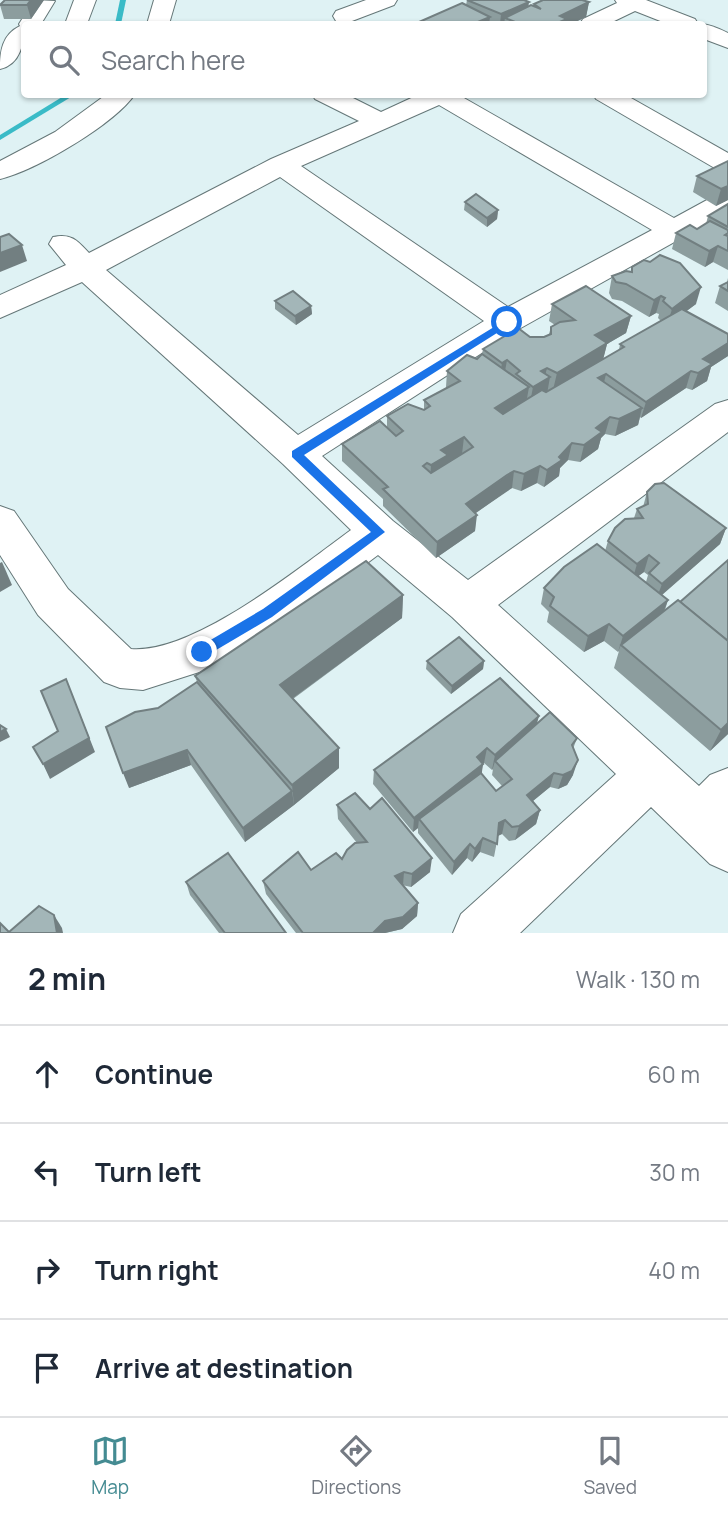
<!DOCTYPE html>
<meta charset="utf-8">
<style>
:root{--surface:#fff;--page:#f6f6f7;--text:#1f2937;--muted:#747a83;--line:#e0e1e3;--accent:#448b92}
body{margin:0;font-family:Manrope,sans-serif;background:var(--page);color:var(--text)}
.stop{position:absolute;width:21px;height:21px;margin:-16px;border:5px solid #1a73e8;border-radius:50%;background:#fff}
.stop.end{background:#1a73e8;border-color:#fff;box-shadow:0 2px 7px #0008}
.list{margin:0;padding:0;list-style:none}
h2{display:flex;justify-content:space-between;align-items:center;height:91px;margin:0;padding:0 28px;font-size:30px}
h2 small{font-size:23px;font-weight:400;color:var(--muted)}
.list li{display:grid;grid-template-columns:46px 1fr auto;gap:21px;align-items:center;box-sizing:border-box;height:98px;padding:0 28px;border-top:2px solid var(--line)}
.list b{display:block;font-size:26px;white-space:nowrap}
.list em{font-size:23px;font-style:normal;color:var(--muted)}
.icon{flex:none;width:38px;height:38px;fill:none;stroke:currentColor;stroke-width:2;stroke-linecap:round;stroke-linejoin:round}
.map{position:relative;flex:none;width:728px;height:933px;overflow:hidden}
.search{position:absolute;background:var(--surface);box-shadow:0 2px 5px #0004;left:21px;right:21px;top:21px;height:77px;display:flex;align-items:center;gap:18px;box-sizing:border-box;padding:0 24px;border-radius:7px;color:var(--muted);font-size:26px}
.sheet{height:483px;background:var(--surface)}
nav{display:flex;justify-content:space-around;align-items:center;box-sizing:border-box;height:98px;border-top:2px solid var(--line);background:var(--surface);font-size:19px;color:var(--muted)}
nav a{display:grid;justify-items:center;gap:4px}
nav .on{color:var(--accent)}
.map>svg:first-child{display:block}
</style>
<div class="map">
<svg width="728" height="933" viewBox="0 0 728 933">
<rect width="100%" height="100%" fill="#dff2f4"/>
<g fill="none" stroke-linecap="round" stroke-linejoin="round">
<g fill="#3abbc7" fill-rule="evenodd">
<polygon points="120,0 126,0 121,24 115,24"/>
<polygon points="67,94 76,94 0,140 0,135"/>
</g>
<defs>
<g id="minor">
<path d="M34 0 55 1 41 24H24C24 43 21 64 0 69 0 51 2 35 20 26L19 24Z"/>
<polygon points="74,0 96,0 87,24 65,24"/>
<polygon points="154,0 176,0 169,24 147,24"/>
<polygon points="366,0 397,0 394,5 352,21 336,21 333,16 336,11"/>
<polygon points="615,0 646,0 695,19 698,24 668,24 635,11 608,24 580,24 583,19 617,3"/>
<path d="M702 24C711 25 720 29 728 33V48L704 39Z"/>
<path d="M107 94H135C115 124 35 171 0 179V161L55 132Z"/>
<path d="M312 94H345L381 112 420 94H457L674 218 718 194 728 191V212L519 329 322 456 393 521 468 580 715 404 728 400V432L498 605 699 786 710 775 728 768V872L710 864 651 807 520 933H453L461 914 616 774 452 617 378 555 283 626 218 666 143 690 120 688 104 682 38 615 0 555V506L14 511 68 589 131 649C194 654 300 567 351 530L283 464 82 282 0 318V295L66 265 49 244 53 237C71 233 77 240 89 253L271 159 359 121 315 99ZM439 105 652 230 508 307 301 166ZM280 177 484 321 298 435 106 270Z"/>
<polygon points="593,94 624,94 728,153 728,172 718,170 596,99"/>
</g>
</defs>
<use href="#minor" stroke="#657778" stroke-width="2"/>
<use href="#minor" fill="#fff" fill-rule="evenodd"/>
</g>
<g fill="#8c9d9e" fill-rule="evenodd">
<polygon points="5,0 44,0 31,19 4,19 0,5"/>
<polygon points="467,0 528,6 534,6 534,4 589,2 586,17 571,24 419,24 419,22 466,5"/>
<polygon points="728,161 728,200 716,206 693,192 697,176"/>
<polygon points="465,202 498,210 497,219 487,227 464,210"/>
<polygon points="728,204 728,270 713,262 705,267 672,249 676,233 697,229 706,224 708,216"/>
<polygon points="632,267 696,304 686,311 728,334 728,356 711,367 707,381 692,390 686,388 641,418 640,417 638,425 615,436 605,434 601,438 598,449 580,462 568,460 560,468 559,476 544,487 537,483 521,491 512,488 505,492 476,513 475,531 436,558 383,506 383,499 342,461 342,444 387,427 387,416 424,410 424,400 447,388 446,387 447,371 477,359 482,354 483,349 530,337 544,337 549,334 551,327 555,325 549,321 552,304 631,316 626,333 607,344 603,359 619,350 620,344 661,321 658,318 659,314 656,313 649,317 622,301 612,299 609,293 612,276 631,272"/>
<polygon points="728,278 728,311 715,303 720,286 727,282"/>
<polygon points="275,301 311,306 312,314 296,325 275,309"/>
<path d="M647 492 726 528 720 544 662 595 668 600 665 610 680 602 728 560V734L710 751 614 668 619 651 618 652 604 641 584 652 547 622 549 612 541 604 544 588 605 551 608 541 634 518 637 509 643 507ZM644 572 648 575 646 582 638 576Z"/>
<polygon points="403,595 402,618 293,699 339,748 339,768 294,805 245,842 191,765 129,788 158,708 197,682 195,676"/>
<polygon points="427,661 484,661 483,669 451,694 426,669"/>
<path d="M537 724 577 738 573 749V775L567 785 558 789 550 787 533 801 540 810 536 824 515 840 509 841 502 834 498 836 494 857 480 852 472 862 467 858 452 875 418 833V828L413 832 373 784 374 770ZM484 763 492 770 493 769 492 775 502 786 496 791 481 774 483 764Z"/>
<polygon points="337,805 430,872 411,887 402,885 418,903 417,916 402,929 385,933 296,933 266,894 263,881 311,870 342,859 357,843 338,819"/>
<polygon points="186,882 286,933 219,933 190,895"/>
</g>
<g fill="#727f81">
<polygon points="31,0 44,0 31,19 27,5"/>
<polygon points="529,2 527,17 505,18 504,24 500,24 501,14"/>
<polygon points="589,2 586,17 571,24 555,24 560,16"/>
<polygon points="490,17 489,24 473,24"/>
<polygon points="728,186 728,200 716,206 721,189"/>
<polygon points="498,210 497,219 487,227 487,218"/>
<polygon points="22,245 27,261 0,272 0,253"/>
<polygon points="718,246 713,262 705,267 709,251"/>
<polygon points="701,287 696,304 667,326 672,309"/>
<polygon points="661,296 656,313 649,317 654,300"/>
<polygon points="311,306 312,314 296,325 295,316"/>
<polygon points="631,316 626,333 607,344 603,360 553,390 557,373 595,335"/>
<polygon points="728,343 728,356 711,367 707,381 692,390 703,359"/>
<polygon points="507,360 504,377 499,380 502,363"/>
<polygon points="547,368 544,380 550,377 547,394 530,403 533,387 541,371"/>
<polygon points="691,371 686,388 641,418 646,402"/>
<polygon points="606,374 602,391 598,378"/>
<polygon points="529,387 526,404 493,425 495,408"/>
<polygon points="642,408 638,425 615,436 619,419"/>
<polygon points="610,417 605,434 601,438 598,449 580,462 584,445 596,428"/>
<polygon points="464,437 462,454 447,463 446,472 430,482 431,465 441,450"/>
<polygon points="572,443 568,460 560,468 559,476 544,487 547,470"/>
<polygon points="540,466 537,483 521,491 524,474"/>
<polygon points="514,471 512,488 464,521 466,504"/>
<polygon points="477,515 475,531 436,558 437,542"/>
<polygon points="726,528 720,544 656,600 662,584"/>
<polygon points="649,555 644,572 632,581 637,564"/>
<polygon points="2,562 12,585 0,592 0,563"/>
<polygon points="403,595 402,618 282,706 280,685"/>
<polygon points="668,600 662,616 621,645 618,652 623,636"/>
<polygon points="609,624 604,641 584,652 588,636"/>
<polygon points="484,661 483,669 451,694 452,686"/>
<polygon points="66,679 95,752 50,779 43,764 89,738"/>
<polygon points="539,716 535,731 495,761 493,768 492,770 495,755"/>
<polygon points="728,723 728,734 710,751 721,730"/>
<polygon points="6,729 10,737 0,742 0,732"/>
<polygon points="339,748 339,768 294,805 292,785"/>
<polygon points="487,748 484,763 479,768 483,764 481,779 419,819 418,828 413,832 414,818"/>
<polygon points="187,750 191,765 129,788 123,773"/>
<polygon points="578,760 573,775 567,785 558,789 563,775"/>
<polygon points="554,773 550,787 523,809 527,795"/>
<polygon points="292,791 294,805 245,842 243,828"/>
<polygon points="540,810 536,824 515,840 519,826"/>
<polygon points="505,820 502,834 495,837 499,823"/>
<polygon points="483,838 480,852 472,862 475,849"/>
<polygon points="470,844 467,858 452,875 454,862"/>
<polygon points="432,858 430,872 411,887 412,874"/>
<polygon points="404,872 403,885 394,889 395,876"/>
<polygon points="418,903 417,916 402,929 385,933 373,933 385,921"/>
<polygon points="54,915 62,928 63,933 57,933"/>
</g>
<g fill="#a3b6b8" stroke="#727f81" stroke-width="2" fill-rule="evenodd">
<polygon points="5,0 31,0 27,5 0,5"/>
<polygon points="467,0 524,0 529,2 501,14"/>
<polygon points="543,0 582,0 589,2 560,16 567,19 555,24 520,24 505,18 531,5 541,9 534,4"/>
<polygon points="462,3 490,17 473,24 424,24 419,22"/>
<polygon points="728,161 728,186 721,189 697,176"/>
<polygon points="476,194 498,210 487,218 465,202"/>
<polygon points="728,204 728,227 708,216"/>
<polygon points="710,221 728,230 728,233 725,235 728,236 728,251 718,246 709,251 676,233 690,225 697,229"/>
<polygon points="9,234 22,245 0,253 0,237"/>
<polygon points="660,255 680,263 701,287 672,309 663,301 665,298 661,296 654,300 626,284 616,282 612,276 626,271 632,272 632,267 644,260 650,262"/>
<polygon points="728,282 728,291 720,286"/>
<polygon points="586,286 631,316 595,335 607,343 557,373 547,368 541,371 550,377 533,387 516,374 520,371 507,360 502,363 483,349 518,328 530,337 544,337 551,334 551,327 560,322 575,320 552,304"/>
<polygon points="293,291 311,306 295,316 275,301"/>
<path d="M682 309 728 334V343L703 359 712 364 698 373 691 371 646 402 606 374 598 378 642 408 619 419 610 417 596 428 602 432 584 445 572 443 559 457 562 460 547 470 540 466 524 474 514 471 507 475 466 504 477 515 437 542 383 489 388 487 342 444 380 421 396 436 403 431 387 416 408 404 424 410 430 406 424 400 460 381 447 371 467 355 477 359 482 354 529 387 495 408 503 414 542 390 546 392 624 347 620 344ZM464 437 473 447 431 473 423 466 427 463 431 465 448 455 441 450Z"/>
<polygon points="664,483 726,528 662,584 649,573 659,563 649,555 637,564 608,541 615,528 625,519 643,518 637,509 648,504 647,492 655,484"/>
<polygon points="597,544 668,600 623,636 609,624 588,636 550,606 554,597 544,588 564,567"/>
<polygon points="728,560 728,641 680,602"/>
<polygon points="366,561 403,595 280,685 339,748 292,785 195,676"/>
<polygon points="678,600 728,641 728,723 721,730 621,645"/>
<polygon points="459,637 484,661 452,686 427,661"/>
<polygon points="500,678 539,716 495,755 487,748 477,757 483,764 414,818 374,770"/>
<polygon points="66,679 89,738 43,764 33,747 58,731 41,691"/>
<polygon points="197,682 292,791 243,828 187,750 123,773 106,727 135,712 158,708"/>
<polygon points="550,712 577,738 572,745 578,760 572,771 563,775 554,773 527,795 540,810 519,826 512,827 505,820 499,823 497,844 483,838 475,849 470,844 454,862 419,819 481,773 496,791 512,779 495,761"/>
<polygon points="0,725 6,729 0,732"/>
<polygon points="355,793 370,809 382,798 432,858 412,874 404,872 395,876 418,903 403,917 385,921 373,933 303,933 263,881 298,852 311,870 336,853 342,859 347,850 355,843 367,842 337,805"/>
<polygon points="228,853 286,933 225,933 186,882"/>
<polygon points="39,906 54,915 57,933 0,933 0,923 9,932"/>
</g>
<polygon fill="#1a73e8" points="507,319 511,320 511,324 304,455 385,532 272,617 206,656 197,656 197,648 263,609 371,532 292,457 292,451"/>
</svg>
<div class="stop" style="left:507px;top:322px"></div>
<div class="stop end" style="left:202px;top:652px"></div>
<div class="search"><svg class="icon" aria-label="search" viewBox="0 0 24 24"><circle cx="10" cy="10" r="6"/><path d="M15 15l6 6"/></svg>Search here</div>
</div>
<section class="sheet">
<h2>2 min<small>Walk · 130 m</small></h2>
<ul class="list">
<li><svg class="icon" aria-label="ahead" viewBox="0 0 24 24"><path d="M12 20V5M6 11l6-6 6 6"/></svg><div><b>Continue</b></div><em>60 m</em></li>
<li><svg class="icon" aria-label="left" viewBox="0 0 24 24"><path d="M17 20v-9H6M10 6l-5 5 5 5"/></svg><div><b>Turn left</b></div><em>30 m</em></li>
<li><svg class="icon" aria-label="right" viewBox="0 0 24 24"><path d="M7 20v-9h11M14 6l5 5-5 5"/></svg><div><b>Turn right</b></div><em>40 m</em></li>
<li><svg class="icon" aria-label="arrive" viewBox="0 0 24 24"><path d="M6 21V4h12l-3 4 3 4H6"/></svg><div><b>Arrive at destination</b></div></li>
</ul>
</section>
<nav>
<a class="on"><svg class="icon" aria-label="map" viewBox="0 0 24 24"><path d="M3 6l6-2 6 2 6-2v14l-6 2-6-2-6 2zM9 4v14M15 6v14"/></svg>Map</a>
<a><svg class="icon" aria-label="directions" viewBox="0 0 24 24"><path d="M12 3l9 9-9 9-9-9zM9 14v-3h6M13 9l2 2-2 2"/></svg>Directions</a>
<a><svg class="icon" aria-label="saved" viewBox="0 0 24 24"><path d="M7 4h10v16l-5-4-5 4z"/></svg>Saved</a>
</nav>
